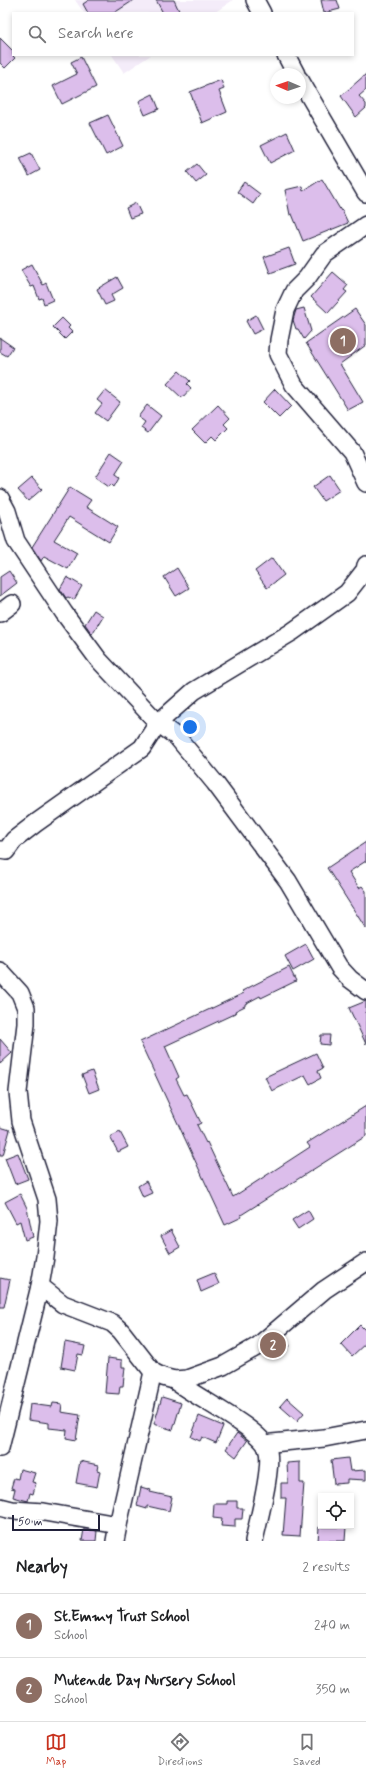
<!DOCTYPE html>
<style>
:root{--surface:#fff;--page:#f2f2f2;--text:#202124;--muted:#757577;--line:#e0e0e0;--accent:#c8321e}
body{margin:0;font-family:Mynerve,sans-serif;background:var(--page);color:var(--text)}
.controls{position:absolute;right:12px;bottom:12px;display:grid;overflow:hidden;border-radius:0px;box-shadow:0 2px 6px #0003}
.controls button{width:36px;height:36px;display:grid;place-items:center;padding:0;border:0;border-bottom:1px solid var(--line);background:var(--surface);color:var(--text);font:20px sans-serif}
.compass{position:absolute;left:270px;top:68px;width:36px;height:36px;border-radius:50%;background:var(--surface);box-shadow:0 2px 6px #0003;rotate:272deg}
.scale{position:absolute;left:12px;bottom:10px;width:88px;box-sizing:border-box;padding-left:4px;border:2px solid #22223b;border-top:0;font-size:11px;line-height:14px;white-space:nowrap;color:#22223b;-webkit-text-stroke:3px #fff;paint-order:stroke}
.you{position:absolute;left:190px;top:727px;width:14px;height:14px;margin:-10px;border:3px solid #fff;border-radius:50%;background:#1a73e8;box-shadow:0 0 0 6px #1a73e833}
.badge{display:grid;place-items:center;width:26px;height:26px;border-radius:50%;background:var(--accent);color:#fff;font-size:13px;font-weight:700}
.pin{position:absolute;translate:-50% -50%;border:2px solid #fff;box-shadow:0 1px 4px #0006}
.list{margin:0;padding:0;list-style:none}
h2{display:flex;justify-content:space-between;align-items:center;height:52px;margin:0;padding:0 16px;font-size:17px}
h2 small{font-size:13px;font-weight:400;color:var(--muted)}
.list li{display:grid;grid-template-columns:26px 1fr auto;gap:12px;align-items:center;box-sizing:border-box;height:64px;padding:0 16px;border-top:1px solid var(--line)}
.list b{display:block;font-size:15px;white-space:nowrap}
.list p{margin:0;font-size:13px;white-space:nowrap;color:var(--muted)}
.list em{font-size:13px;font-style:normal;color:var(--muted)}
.icon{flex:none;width:22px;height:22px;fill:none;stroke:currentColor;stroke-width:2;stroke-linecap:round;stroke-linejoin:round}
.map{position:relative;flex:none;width:366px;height:1541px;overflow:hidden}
.search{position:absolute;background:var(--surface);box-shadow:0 2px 6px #0003;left:12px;right:12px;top:12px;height:44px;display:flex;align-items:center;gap:10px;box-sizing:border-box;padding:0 14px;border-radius:0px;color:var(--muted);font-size:15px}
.sheet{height:180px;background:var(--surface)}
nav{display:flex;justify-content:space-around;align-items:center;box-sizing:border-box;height:56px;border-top:1px solid var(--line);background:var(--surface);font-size:11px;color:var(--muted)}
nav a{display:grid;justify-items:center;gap:2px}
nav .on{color:var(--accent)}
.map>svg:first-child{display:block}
</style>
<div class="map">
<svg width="366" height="1541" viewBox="0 0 366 1541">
<rect width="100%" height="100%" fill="#fff"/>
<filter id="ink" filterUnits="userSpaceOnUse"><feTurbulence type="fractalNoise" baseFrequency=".025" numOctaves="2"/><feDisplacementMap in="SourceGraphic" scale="8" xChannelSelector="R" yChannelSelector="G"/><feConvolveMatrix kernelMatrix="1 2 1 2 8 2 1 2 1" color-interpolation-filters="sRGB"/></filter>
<g filter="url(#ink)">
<g fill="#f4ecf9">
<polygon points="75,0 233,0 214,13 84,13"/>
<polygon points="112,55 151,55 124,73"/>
</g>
<g fill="#dcbeeb" stroke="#22223b">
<polygon points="89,0 134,0 114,13 88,13 83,4"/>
<polygon points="156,0 174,0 180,13 163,13"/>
<polygon points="321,0 337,0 340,9 324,13"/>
<polygon points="0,38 13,51 13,55 14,55 13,56 15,58 5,68 0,63"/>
<polygon points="81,57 96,87 62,104 53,86 77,74 71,62"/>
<polygon points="366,74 366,90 359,96 366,104 366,108 356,117 341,96"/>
<polygon points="221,80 224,89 219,91 227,112 202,123 190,92"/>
<polygon points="153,94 159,109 145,115 139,101"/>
<polygon points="108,115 123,146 106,155 90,123"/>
<polygon points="287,132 295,150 270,163 261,145"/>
<polygon points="31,153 40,170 29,176 20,158"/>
<polygon points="197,164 206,175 196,183 187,172"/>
<polygon points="322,179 341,211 342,210 348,223 303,241 292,214 290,215 285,190 302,186 303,191"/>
<polygon points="244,182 260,194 253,204 237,192"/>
<polygon points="136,203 141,214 130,218 126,208"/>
<polygon points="289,248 295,264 270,273 264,257"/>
<polygon points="32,264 43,285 46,283 53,300 44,304 42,298 39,299 34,286 31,287 28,282 21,270"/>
<polygon points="333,272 348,285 344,290 347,292 328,313 311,297"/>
<polygon points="117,277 123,288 111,295 114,301 105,305 97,289"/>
<polygon points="304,308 311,331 304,339 298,329 296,329 293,320 296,310"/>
<polygon points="355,309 366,325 366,345 340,364 363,402 348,410 306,343"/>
<polygon points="256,315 263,329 253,334 246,321"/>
<polygon points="62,318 70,326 68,328 72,332 65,339 53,327"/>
<polygon points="0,338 13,347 7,356 0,352"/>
<polygon points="179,371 190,381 187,384 191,388 182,398 167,384"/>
<polygon points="275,389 291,406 279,418 263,402"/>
<polygon points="105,390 120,402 106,421 95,413 102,404 97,400"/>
<polygon points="147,405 161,416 148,433 141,428 145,422 138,417"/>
<polygon points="218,405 230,418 224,424 228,428 216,440 212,436 205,443 192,430"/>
<polygon points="111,452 124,461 115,475 119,478 114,487 111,484 109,487 95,477"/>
<polygon points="330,475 340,490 323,501 313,487"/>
<polygon points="32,478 42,489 28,501 18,490"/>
<polygon points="70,487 91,500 86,507 118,527 109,542 69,517 54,540 77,553 68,569 44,556 41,561 32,547"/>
<polygon points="272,558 284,575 267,588 255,571"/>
<polygon points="177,568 189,588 176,596 164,577"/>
<polygon points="9,571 17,583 0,596 0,577"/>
<polygon points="67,577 82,586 74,600 68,597 66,598 60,589"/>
<polygon points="94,610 103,616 92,634 85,624"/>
<polygon points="366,842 366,861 349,872 359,888 362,886 366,891 366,929 327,868"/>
<polygon points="306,944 314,959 293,971 285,956"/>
<polygon points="289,967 296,981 261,998 260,996 245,1004 245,1006 235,1011 236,1013 165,1046 179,1077 176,1079 184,1095 187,1094 201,1123 197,1125 206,1143 207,1142 233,1197 310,1147 307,1143 366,1106 366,1136 241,1215 242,1217 225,1225 140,1042 244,993 242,991"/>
<polygon points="366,1001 366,1044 349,1008"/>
<polygon points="321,1035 330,1035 329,1045 320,1044"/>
<polygon points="0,1039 12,1053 0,1064"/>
<polygon points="316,1053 323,1068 318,1071 321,1078 310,1084 305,1075 272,1091 265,1077"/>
<polygon points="92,1071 99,1089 89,1093 82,1075"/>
<polygon points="0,1127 10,1130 3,1155 0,1155"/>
<polygon points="120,1132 128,1147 118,1152 110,1137"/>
<polygon points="18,1153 28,1179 15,1184 5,1158"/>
<polygon points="146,1181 152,1193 143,1197 138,1186"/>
<polygon points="20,1194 27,1208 33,1237 25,1240 20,1221 16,1223 5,1202"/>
<polygon points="308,1210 313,1219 298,1229 292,1220"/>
<polygon points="171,1230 180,1247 170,1253 161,1236"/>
<polygon points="214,1273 219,1284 201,1292 197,1280"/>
<polygon points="0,1278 10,1280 4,1307 0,1307"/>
<polygon points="360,1325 366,1331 366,1343 352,1356 341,1344"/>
<polygon points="283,1338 290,1346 278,1358 270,1349"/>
<polygon points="65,1342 85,1346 83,1355 78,1354 75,1370 61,1367"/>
<polygon points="108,1358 122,1360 122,1367 125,1367 123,1386 120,1386 119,1394 105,1393"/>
<polygon points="162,1397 181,1403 173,1430 154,1424"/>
<polygon points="287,1398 304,1413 297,1421 280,1406"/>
<polygon points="53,1403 62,1404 61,1412 80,1415 76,1440 66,1438 67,1430 49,1428 49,1423 28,1420 30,1404 52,1407"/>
<polygon points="199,1416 223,1426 216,1443 202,1437 200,1441 191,1437"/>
<polygon points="237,1433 247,1441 236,1457 226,1449"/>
<polygon points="348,1458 350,1471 366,1470 366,1480 347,1479 347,1483 334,1484 331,1460"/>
<polygon points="80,1461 98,1465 97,1470 100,1471 97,1487 76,1483"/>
<polygon points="300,1462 300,1483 304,1483 300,1536 283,1535 286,1498 281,1498 281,1483 288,1483 287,1463"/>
<polygon points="20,1469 35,1473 32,1482 36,1483 33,1494 30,1493 28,1501 13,1497 15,1489 11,1488 14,1478 18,1479"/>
<polygon points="141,1487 151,1490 150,1492 172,1497 169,1511 147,1506 147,1509 137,1506"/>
<polygon points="227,1501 237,1501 237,1508 243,1508 242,1519 235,1519 235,1527 221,1526 222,1519 213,1518 214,1504 227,1504"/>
<polygon points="319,1527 346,1527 345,1541 318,1541"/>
<polygon points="84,1529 97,1531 96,1541 82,1541"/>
</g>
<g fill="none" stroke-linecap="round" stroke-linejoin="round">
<defs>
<g id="minor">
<polyline points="255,0 262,13"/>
<polyline points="286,55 296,74"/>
<polyline points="300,80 366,193"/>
<polyline points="366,225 324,254 307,278 294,291 285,310 279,340 278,354 294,385 352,452 366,483"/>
<polyline points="0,498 7,511 16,541 64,613 98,659 158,723 177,737 215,783 288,881 339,967 350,979 366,991"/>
<polyline points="0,613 12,604"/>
<polyline points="0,850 6,851 14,840 36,823 142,748 158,723 194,691 292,632 347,593 365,570 366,565"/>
<polyline points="0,971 20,993 26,1008 26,1024 18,1092 21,1121 47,1199 49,1221 45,1257 40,1286 0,1448"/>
<polyline points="40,1286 63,1304 112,1323 121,1331 153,1372 163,1377 174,1380 187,1379 223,1366 258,1346 324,1290 366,1262"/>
<path d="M174 1380C193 1396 259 1428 267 1448 274 1465 258 1521 254 1541"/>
<polyline points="267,1448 272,1443 324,1438 366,1430"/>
<polyline points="0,1507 12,1510 44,1512 118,1525 153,1372"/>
<polyline points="115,1541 118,1525"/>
</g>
</defs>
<use href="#minor" stroke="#22223b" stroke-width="20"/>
<use href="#minor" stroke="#fff" stroke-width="17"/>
</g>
</g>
</svg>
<div class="controls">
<button><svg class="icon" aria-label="locate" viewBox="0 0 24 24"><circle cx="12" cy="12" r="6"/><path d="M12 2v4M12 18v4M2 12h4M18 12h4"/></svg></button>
</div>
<svg class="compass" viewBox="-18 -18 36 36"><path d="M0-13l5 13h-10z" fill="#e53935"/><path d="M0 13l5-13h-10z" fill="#757577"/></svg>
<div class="scale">50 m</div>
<div class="you"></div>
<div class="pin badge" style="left:343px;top:341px;background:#8d6e63">1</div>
<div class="pin badge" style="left:273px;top:1345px;background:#8d6e63">2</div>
<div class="search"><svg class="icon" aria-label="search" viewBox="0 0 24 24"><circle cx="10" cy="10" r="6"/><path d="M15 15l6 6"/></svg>Search here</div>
</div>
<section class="sheet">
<h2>Nearby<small>2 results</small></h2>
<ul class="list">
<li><span class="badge" style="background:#8d6e63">1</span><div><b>St.Emmy Trust School</b><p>School</p></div><em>240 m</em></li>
<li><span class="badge" style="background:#8d6e63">2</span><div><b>Mutende Day Nursery School</b><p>School</p></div><em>350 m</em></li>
</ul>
</section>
<nav>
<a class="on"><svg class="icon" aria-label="map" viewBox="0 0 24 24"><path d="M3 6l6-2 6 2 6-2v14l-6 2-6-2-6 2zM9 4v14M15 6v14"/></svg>Map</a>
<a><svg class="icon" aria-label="directions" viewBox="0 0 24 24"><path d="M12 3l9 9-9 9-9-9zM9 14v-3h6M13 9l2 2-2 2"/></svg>Directions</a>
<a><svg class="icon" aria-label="saved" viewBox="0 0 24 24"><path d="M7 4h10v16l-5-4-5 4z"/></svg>Saved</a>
</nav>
